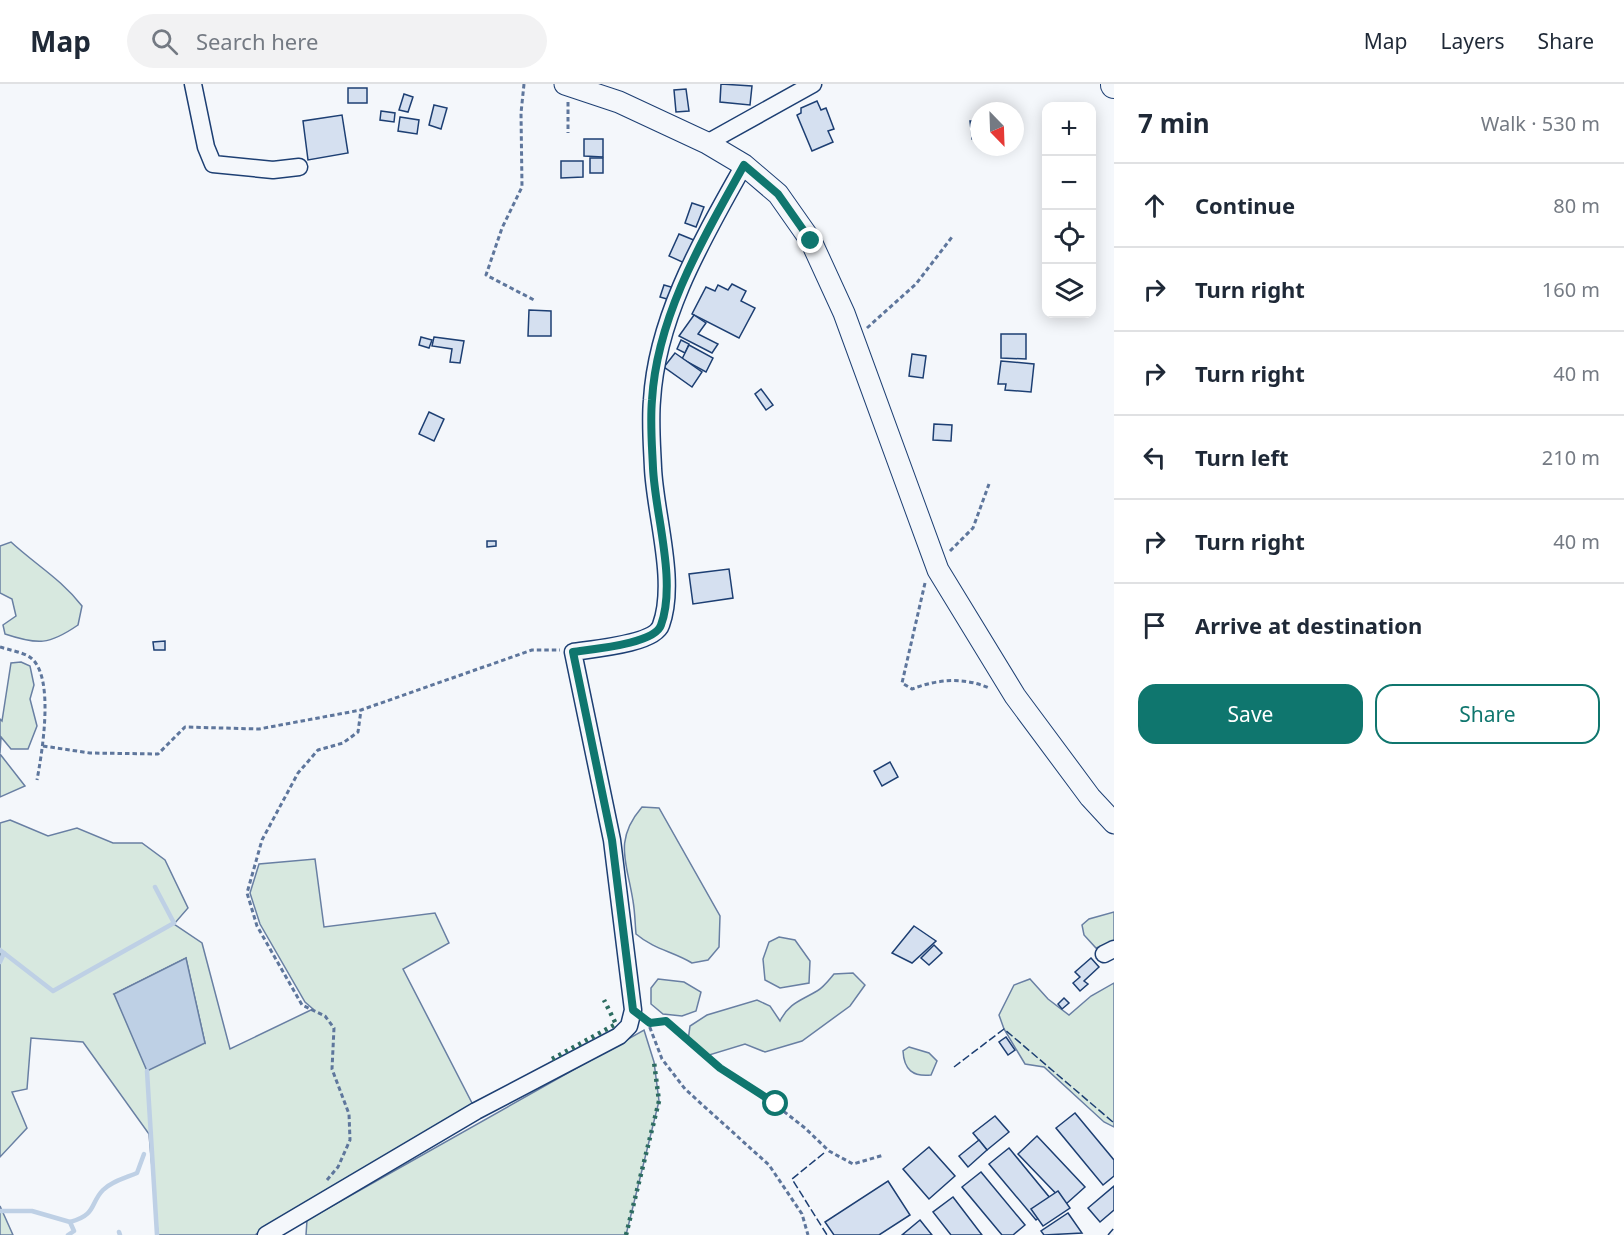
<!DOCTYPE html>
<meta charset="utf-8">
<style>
:root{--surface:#fff;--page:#f2f2f3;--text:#1f2937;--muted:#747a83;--line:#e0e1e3;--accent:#0f766e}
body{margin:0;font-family:"Noto Sans",sans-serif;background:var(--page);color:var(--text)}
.controls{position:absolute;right:18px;top:18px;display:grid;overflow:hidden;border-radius:12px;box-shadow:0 3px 15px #0003}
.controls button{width:54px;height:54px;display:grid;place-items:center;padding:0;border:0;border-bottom:2px solid var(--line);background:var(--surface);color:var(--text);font:30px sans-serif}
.compass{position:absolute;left:970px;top:18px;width:54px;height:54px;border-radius:50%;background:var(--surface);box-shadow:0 3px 15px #0003;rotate:157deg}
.stop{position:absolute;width:18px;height:18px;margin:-14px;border:4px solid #0f766e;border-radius:50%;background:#fff}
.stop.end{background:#0f766e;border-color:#fff;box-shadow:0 2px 6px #0008}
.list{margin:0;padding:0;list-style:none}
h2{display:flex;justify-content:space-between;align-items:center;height:78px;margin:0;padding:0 24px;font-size:26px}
h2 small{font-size:20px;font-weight:400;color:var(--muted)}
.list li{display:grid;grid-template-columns:39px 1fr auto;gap:18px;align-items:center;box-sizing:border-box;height:84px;padding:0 24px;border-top:2px solid var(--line)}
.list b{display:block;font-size:22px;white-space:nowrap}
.list em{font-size:20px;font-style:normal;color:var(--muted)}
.actions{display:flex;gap:12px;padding:18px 24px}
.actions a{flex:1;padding:14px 0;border:2px solid var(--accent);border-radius:18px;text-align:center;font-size:21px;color:var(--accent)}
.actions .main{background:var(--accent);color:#fff}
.icon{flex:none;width:33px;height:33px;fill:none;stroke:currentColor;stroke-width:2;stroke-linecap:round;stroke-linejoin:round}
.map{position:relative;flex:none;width:1114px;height:1151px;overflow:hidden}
header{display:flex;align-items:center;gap:36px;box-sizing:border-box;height:84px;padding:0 30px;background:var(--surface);border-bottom:2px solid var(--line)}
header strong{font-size:28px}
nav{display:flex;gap:33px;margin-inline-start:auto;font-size:21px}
.search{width:420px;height:54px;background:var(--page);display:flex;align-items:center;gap:15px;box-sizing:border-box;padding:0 21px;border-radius:33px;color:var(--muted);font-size:22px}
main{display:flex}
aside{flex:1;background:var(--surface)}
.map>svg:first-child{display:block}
</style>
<header>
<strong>Map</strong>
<div class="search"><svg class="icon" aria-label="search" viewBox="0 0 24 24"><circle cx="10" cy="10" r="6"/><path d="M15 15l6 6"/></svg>Search here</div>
<nav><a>Map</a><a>Layers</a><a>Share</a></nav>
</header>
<main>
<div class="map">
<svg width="1114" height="1151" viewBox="0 0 1114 1151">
<rect width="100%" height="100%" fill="#f4f7fb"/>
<g fill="#d7e8df" stroke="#687fa3" stroke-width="1.5" fill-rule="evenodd">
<path d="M11 458C36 481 61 495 82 522L78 541C49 561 38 561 5 550L3 541 16 532 12 515 0 509V462Z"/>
<polygon points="21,578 30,582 34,601 30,615 37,642 28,665 11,665 1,653 0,669 0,635 2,637 11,579"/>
<polygon points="0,670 25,702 0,713"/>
<path d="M642 723 659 724 720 832 719 863 708 876 692 879C672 867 655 866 636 850 635 839 635 828 633 817 627 778 613 757 642 723Z"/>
<path d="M10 736 48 752 77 744 113 759H142L165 776 188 824 174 840 202 859 230 965 313 925 305 918 260 840 250 809 259 780 315 775 324 843 435 829 449 859 403 885 473 1021 255 1151H158L149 1050 83 958 31 954 27 1005 12 1008 27 1044 0 1073V739ZM186 874V875L205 959 114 910Z"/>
<polygon points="1114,828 1114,857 1096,864 1084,851 1082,841 1089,835"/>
<polygon points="779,853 795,856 810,877 809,899 780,904 765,896 763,875 769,858"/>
<path d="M853 889 865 901 850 922 802 957 765 968 745 960 706 972 688 957 690 942 707 931 757 916 770 922 780 937C789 919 800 917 817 907 823 904 829 896 834 890Z"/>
<polygon points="658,895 684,898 701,908 696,927 682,932 663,930 651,920 651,904"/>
<polygon points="1030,895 1048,915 1069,931 1091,912 1114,899 1114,1043 1104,1038 1044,983 1025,980 1004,945 999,931 1014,901"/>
<polygon points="644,946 654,978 659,1017 626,1151 306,1151 307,1136"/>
<path d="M909 963 929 969 937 977 931 991C913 993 904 986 903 967Z"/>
<polygon points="0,1122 13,1151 0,1151"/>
</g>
<polygon fill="#bed0e5" stroke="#687fa3" stroke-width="1.5" points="186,874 205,959 147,987 114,910"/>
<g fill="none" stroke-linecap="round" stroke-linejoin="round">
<g stroke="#bed0e5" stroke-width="4.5">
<polyline points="0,866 53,907 174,839 155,803"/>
<polyline points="0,878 4,869"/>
<polyline points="147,987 157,1151"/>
<polyline points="0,1127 32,1127 70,1138 74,1147 68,1151"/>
<path d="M70 1138C97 1131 90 1119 103 1106 112 1097 125 1094 137 1089L144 1070"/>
<polyline points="119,1148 120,1151"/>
</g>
</g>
<g fill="#d5e0f0" stroke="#1d3f73" stroke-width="1.5">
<polygon points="721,0 752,2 750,21 720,18"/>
<rect x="348" y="4" width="19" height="15"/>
<polygon points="686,5 689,27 676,28 674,6"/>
<polygon points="404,10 413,13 408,28 399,26"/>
<polygon points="817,17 821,26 826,24 834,45 828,47 833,58 812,67 797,31 801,29 801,24"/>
<polygon points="434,21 447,24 441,45 429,41"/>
<polygon points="381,27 395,29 394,38 380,36"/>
<polygon points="342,31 348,69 308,76 303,37"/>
<polygon points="400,33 419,36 417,50 398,47"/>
<polygon points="970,37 979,37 979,54 972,55"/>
<polygon points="584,55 603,55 603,73 584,72"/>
<rect x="590" y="74" width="13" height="15"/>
<polygon points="561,77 583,77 583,93 561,94"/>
<polygon points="692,119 704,123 696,143 685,139"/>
<polygon points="679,150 701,159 691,182 669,172"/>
<polygon points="732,200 746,207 741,217 755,224 739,254 692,230 706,203 715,207 718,201 728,206"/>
<polygon points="664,201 685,207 681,219 660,213"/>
<polygon points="529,226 551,227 551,252 528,252"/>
<polygon points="694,231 706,239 698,250 718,260 712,269 679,252"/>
<polygon points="1001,250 1026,250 1026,275 1001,274"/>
<polygon points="421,253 432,256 429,264 419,261"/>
<polygon points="434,253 464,257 460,279 450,278 452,265 432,262"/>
<polygon points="681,256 689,260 685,269 677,265"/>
<polygon points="689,261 713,274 706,288 682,275"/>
<polygon points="675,269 702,288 692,303 664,283"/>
<polygon points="912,270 926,272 923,294 909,292"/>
<polygon points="1001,277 1034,280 1031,308 1005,306 1006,300 998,300"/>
<polygon points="761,305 773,321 766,326 755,310"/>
<polygon points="429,328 444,335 434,357 419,350"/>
<polygon points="934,340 952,341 951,357 933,356"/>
<polygon points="487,457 496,457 496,462 487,463"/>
<polygon points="729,485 733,514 693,520 689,490"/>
<polygon points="165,557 165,566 154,566 153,558"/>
<polygon points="890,678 898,693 882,702 874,687"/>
<polygon points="914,842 936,857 912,879 892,869"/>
<polygon points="934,861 942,869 929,881 921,874"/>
<polygon points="1091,874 1099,883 1084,897 1088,900 1080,907 1073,899 1080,893 1075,888"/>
<polygon points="1064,914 1069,919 1062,925 1058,920"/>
<polygon points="1006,953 1015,966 1008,971 999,958"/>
<polygon points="1075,1029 1114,1076 1114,1092 1103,1101 1056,1044"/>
<polygon points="995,1032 1009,1048 987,1066 973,1049"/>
<polygon points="1037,1052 1085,1103 1066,1120 1018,1070"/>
<polygon points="979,1056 987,1066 968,1083 959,1072"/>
<polygon points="929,1063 955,1092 929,1115 903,1085"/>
<polygon points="1009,1064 1055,1120 1036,1136 989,1080"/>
<polygon points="981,1088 1025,1141 1013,1151 1002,1151 962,1103"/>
<polygon points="888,1097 910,1131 879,1151 834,1151 825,1138"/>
<polygon points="1114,1102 1114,1126 1100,1138 1088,1124"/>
<polygon points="1058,1107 1070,1124 1043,1142 1031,1125"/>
<polygon points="953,1113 982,1151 951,1151 933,1128"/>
<polygon points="1068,1129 1082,1149 1044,1151 1041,1147"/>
<polygon points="920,1136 932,1151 902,1151"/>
</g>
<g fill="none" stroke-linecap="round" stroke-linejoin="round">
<defs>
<g id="minor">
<polyline points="193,0 206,63 213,80 273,86 299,83"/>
<polyline points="707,59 813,0"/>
<polyline points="1104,870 1114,865"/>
<path d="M266 1151 476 1027 619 952 629 942 633 926 612 756 573 568C592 565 655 560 661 541 677 497 655 430 653 384 652 361 650 338 652 316 657 231 704 153 744 81"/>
</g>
<polyline id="major" points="565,0 619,18 707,59 744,81 778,110 811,157 844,229 938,486 1015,612 1090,713 1114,739"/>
<polyline id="highway" points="1114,0 1114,1"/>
</defs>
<use href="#minor" stroke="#1d3f73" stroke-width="19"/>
<use href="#major" stroke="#1d3f73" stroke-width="23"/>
<use href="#highway" stroke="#1d3f73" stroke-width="28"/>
<g stroke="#5e769c" stroke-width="3" stroke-dasharray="4.5 3" stroke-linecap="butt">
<polyline points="524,0 521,29 522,103 502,144 486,191 536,217"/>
<polyline points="568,18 568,49"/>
<polyline points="867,244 916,200 952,153"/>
<polyline points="950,467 973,444 989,400"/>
<path d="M925 499 902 599 912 605C938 595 964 593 989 604"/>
<path d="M0 563C9 566 23 568 31 574 55 593 42 669 37 696"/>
<polyline points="43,662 90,669 158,670 185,643 259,645 361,626 532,566 560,566"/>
<polyline points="647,936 662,975 685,1005 769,1081 802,1130 808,1151"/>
<polyline points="650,939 666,937 720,984 750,1001 805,1044 829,1067 853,1080 884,1071"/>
<polyline points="327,1096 338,1083 350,1056 349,1030 332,985 334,944 325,932 302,921 257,842 247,809 262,756 298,689 318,666 343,659 358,648 361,626"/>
</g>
<use href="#minor" stroke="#f4f7fb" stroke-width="16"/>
<use href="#major" stroke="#f4f7fb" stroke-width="21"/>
<use href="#highway" stroke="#f4f7fb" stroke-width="26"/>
<g stroke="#2c6c60" stroke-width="4.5" stroke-dasharray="3 4.5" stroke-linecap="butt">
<polyline points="552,975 616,940 604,916"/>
<polyline points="626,1151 659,1017 654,978"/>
</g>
<g stroke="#1d3f73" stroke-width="1.5" stroke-dasharray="8 3" stroke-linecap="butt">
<polyline points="954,983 1004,945 1114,1039"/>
<polyline points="824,1069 792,1095 827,1151"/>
<polyline points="1108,1151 1114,1144"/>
</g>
</g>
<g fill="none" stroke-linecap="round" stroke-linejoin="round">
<path stroke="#0f766e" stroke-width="8" d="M776 1020 720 984 666 937 650 939 633 926 612 756 573 568C592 565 655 560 661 541 677 497 655 430 653 384 652 361 650 338 652 316 657 231 704 153 744 81L778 110 811 157"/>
</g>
</svg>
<div class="controls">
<button>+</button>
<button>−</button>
<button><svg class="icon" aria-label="locate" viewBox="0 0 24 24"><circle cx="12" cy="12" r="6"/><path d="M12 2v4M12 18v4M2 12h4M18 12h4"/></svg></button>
<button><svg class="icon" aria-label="layers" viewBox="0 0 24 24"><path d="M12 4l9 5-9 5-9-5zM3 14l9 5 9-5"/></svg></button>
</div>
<svg class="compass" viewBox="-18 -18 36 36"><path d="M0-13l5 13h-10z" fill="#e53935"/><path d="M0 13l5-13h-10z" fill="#747a83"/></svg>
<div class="stop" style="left:776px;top:1020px"></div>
<div class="stop end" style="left:811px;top:157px"></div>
</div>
<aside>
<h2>7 min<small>Walk · 530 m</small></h2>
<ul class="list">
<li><svg class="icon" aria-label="ahead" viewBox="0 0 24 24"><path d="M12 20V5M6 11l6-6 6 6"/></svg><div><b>Continue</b></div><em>80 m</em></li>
<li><svg class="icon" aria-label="right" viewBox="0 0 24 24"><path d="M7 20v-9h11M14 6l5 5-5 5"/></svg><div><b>Turn right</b></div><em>160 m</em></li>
<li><svg class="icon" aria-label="right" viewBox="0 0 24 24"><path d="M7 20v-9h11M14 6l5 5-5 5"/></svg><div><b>Turn right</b></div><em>40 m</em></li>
<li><svg class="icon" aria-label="left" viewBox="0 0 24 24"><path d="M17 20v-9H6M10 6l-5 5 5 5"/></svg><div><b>Turn left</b></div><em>210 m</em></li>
<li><svg class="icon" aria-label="right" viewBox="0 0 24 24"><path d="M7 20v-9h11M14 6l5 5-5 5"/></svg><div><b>Turn right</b></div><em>40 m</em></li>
<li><svg class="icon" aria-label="arrive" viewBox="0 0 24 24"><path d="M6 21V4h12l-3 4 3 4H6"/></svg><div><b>Arrive at destination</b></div></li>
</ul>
<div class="actions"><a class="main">Save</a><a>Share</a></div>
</aside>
</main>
